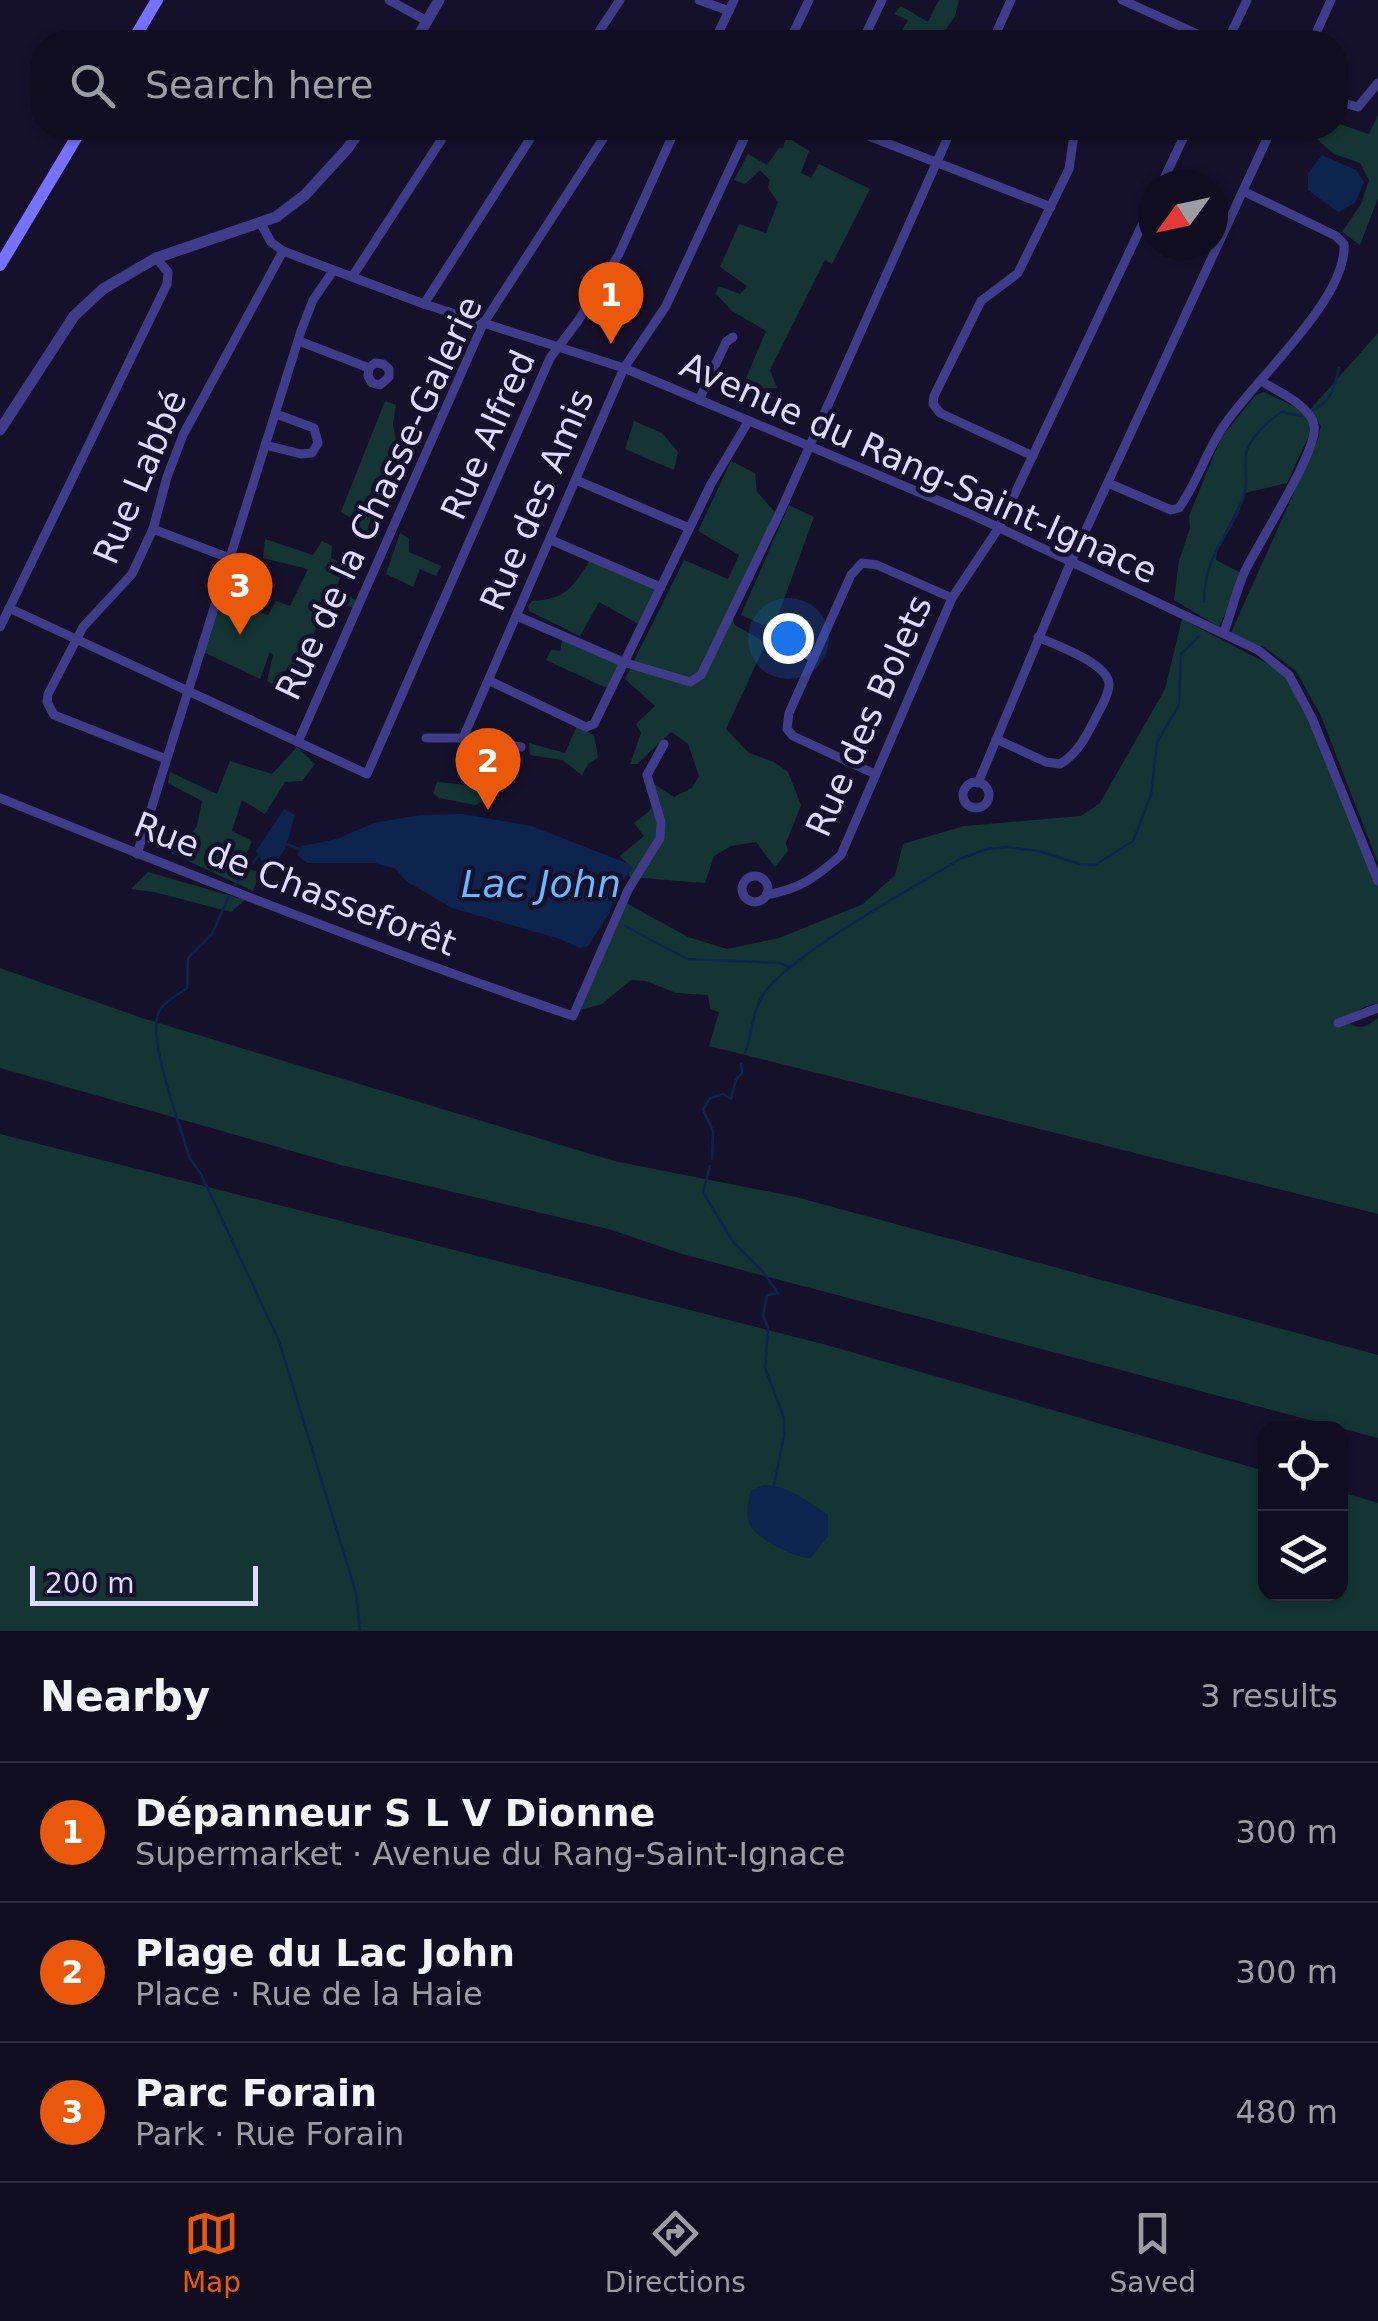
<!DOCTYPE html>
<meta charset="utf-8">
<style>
:root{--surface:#100d20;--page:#1e1b2d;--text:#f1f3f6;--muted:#9c9ca5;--line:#302d3e;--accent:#ea580c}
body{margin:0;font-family:"DejaVu Sans",sans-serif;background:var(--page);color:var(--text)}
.controls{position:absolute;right:30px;bottom:30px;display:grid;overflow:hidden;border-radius:20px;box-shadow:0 2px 8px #0004}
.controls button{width:90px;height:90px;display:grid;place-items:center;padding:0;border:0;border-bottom:2px solid var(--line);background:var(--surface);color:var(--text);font:50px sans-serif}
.compass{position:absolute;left:1138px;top:170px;width:90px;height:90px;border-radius:50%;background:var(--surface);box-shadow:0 2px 8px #0004;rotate:237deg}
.scale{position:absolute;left:30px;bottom:25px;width:228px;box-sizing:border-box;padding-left:10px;border:5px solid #dfdaff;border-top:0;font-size:28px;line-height:35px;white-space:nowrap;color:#dfdaff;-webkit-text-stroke:8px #16112b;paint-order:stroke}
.you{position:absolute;left:788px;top:638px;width:35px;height:35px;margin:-25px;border:8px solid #fff;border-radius:50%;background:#1a73e8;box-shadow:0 0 0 15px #1a73e833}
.badge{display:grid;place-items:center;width:65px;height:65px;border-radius:50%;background:var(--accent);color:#fff;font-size:32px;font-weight:700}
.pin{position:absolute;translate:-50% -82px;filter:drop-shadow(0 2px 5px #0008)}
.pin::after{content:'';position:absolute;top:52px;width:35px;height:30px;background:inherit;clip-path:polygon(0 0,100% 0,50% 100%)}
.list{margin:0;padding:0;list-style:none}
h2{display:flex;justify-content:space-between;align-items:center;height:130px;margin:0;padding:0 40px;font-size:42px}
h2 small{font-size:32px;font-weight:400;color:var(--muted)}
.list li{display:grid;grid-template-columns:65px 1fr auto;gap:30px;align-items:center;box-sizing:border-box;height:140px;padding:0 40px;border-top:2px solid var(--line)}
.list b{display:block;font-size:38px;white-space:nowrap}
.list p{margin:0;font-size:32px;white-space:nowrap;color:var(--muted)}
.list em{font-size:32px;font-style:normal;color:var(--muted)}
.icon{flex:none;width:55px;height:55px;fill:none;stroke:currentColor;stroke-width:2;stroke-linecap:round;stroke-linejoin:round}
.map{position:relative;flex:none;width:1378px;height:1631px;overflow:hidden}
.search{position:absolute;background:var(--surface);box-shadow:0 2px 8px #0004;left:30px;right:30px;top:30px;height:110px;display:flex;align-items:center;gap:25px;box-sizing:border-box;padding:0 35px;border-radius:40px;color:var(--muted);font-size:38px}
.sheet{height:550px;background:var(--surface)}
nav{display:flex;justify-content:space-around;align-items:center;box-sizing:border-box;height:140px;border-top:2px solid var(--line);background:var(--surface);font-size:28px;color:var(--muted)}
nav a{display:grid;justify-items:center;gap:5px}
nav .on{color:var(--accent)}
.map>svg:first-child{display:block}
</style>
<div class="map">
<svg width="1378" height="1631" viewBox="0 0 1378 1631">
<rect width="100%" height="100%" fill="#16112b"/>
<g fill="#143534">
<polygon points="939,0 959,0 955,16 937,42 905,42 898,37 908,20 894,14 901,6 928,22"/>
<polygon points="1378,115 1378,198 1360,245 1342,232 1361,204 1369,180 1360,163 1334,154 1304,128 1336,128 1336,123 1369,134"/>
<polygon points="786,136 809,151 801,173 811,178 819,164 870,189 832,264 825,260 770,370 777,388 759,389 744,383 766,331 732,311 716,294 718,286 740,294 747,286 720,267 739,224 766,233 778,202 768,188 770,180 760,170 745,184 734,180 748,154 767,165 779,148 783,148"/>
<polygon points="1378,333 1378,863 1321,716 1296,671 1264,647 1230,635 1318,439 1321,426 1309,411"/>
<polygon points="1264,392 1297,408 1311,421 1311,431 1287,483 1245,493 1217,549 1216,560 1243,574 1219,627 1174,600 1179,561 1190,528 1189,516 1221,438 1256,395"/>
<polygon points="385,401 396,405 393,424 398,452 380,488 366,534 358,536 349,517 341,512"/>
<polygon points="634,421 662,433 678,452 674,470 625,449"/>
<path d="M731 461 755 473 757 492 775 512 730 614 735 625 766 643 726 729 749 753 774 762 788 772 801 805 786 843 788 851 775 867 756 842 731 846 714 856 705 883 630 877 626 862 620 856 644 836 634 823C653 809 655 809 654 784L674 797 692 788 699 776 688 744 671 732 637 764H630L641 733 636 724 655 706 625 679 684 560 728 579 739 555 698 531Z"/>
<polygon points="789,505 814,517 775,624 763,625 741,615"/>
<polygon points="400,533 409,539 409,552 441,566 436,576 420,569 413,587 386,574"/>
<polygon points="265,539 313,555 322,541 332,546 331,558 345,565 336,589 361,603 357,610 332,598 325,604 312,600 310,608 319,614 312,641 289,693 267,681 273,655 270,652 260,679 201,651 216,599 268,615 276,601 290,606 308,569 263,558"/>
<path d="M590 560 661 586 642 626 599 602 580 636 529 611 528 606 532 601C565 600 574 586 590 560Z"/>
<path d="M1182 619 1289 675 1312 718 1378 887V1003C1366 1005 1353 1011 1347 1022 1360 1031 1366 1027 1378 1018V1214L709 1046 719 1012 710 1009 708 995 676 993 646 981 631 980 602 1004 580 1010 626 903 688 937 727 949 779 938 863 904 895 875 903 844 964 826 1081 816 1100 803 1165 689Z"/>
<polygon points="563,635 622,661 611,690 546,660 551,650 560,651"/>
<polygon points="577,726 594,735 598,757 588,764 582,775 562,760 530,755 529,743 565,753"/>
<polygon points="297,747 315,764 302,781 285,782 265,814 242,800 232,831 252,841 244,859 250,869 260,873 253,891 158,847 161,838 183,845 197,826 202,801 168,783 170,772 217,794 230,761 272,774"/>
<polygon points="497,757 512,758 506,790 475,805 439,798 433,793 437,782 468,785 489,778"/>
<polygon points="148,872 245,900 231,912 154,892 131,889"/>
<polygon points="0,968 142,1018 614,1161 796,1197 1378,1355 1378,1438 682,1254 612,1230 341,1165 0,1068"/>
<polygon points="0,1134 823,1344 1265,1471 1266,1594 1340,1594 1341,1492 1378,1503 1378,1631 0,1631"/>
</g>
<g fill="#0d244e">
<polygon points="1322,155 1356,170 1364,182 1355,203 1338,212 1308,190 1308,174"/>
<path d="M284 809 295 815C288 835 288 859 265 866L256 851Z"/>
<polygon points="463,814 531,826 629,864 633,868 618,885 610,912 588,946 579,948 560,939 452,908 406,881 396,869 375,863 307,863 297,855 302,846 337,839 374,823 419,815"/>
<path d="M763 1485C788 1485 809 1502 828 1515V1536L811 1558C797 1559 754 1538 749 1523 746 1514 748 1500 751 1491Z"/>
</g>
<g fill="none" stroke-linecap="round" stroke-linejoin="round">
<g stroke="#0d244e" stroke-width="2.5">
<path d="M1313 410C1333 400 1334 387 1339 368"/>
<path d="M1204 602C1204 551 1232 537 1245 492 1249 477 1241 459 1249 445 1258 430 1268 421 1282 412L1302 416"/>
<polyline points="286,844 300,849"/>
<polyline points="235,885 259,855"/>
<path d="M229 896 212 934 188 958 187 988C178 995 162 1003 158 1014 148 1042 181 1128 190 1159L201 1174 279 1341 356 1593 360 1631"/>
<polyline points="625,926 687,959 779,963 790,967"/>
<path d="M745 1053C753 1034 751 1013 763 995 787 956 915 887 960 859L987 849 1007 847 1038 851 1080 864 1095 865 1133 841 1151 795 1157 742 1179 705 1181 654 1199 636"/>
<polyline points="712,1159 713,1131 703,1110 710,1098 723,1094 731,1099 736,1080 742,1073 741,1064"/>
<polyline points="710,1166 703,1192 733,1242 763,1272 778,1293 767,1295 763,1315 768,1328 765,1368 784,1418 784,1436 774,1485"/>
</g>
<g stroke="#403c8a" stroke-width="9">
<polyline points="389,0 427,21"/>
<polyline points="699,0 729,11"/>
<polyline points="1122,0 1215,42"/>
<polyline points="597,34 619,42"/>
<polyline points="592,42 620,0"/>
<polyline points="714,42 734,0"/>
<polyline points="789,42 809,0"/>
<polyline points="862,42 882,0"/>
<polyline points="992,42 1011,0"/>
<polyline points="1227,42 1247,0"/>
<polyline points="1312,42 1331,0"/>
<polyline points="1336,101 1358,107 1378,83"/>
<polyline points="848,128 1051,207"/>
<polyline points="1161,185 1188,128"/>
<polyline points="260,222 271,242 283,251 424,304 624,368 968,513 1258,650 1289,675 1312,718 1378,881"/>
<polyline points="352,277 449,128"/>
<polyline points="424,304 537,128"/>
<polyline points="299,341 369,368 375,363 383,364 389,369 389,377 380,385 372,383 368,376 369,368"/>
<polyline points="699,400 726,342 733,337"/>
<polyline points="265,445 301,454 312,453 318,443 314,428 276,414"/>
<polyline points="1033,456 940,413 933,404 934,396 981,301 1018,273 1069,169 1075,128"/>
<polyline points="576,480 689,528"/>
<path d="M1108 483 1171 510 1179 508C1197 483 1206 452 1223 427 1252 382 1348 299 1344 244L1336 236 1243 191"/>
<polyline points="153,529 229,558"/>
<polyline points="551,540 660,587"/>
<polyline points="9,608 367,774 550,358 578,321 619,254 676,128"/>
<polyline points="517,616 623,662 690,682 701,675 781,510 952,128"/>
<polyline points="0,627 167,284 168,272 156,258"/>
<path d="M1224 632C1231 613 1236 592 1244 573 1257 545 1320 448 1314 425 1310 405 1277 391 1261 381"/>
<polyline points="768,636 814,658"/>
<polyline points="490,681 586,727 594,724 711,484 748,422"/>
<polyline points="426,738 463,738 521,747"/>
<polyline points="463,738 624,368 666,306 749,128"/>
<path d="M996 739 1046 762 1060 764C1076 755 1086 737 1094 721 1099 711 1109 695 1109 684 1108 663 1055 645 1038 637"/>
<polyline points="298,742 483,324 610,128"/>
<polyline points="166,759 54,715 47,702 48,694 83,627 132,574 153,529 167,477 183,435 283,251"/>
<polyline points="875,774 793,736 787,729 789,713 851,575 862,563 877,565 952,598"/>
<circle cx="976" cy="795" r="13"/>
<polyline points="978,783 1070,564 1272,128"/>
<path d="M0 798C189 875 380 950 573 1016L628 890 660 838 661 822 647 775 664 744"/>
<polyline points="137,854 301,331 313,300 333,271"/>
<circle cx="755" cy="889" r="13"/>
<path d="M766 895C800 889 815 878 841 855L952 598 998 529 1153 202"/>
<polyline points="1338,1023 1378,1008"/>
</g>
<g stroke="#403c8a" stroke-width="11">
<polyline points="415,42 439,0"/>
<polyline points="0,430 74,316 103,289 156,258 276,217 305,195 347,149 362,128"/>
</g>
<g stroke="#7771ff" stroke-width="12">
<polyline points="132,42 157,0"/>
<polyline points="0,265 82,128"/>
</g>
</g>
<g text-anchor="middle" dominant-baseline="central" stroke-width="9" stroke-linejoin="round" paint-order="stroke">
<g font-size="35" fill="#dfdaff" stroke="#16112b">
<text transform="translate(488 435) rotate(-66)">Rue Alfred</text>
<text transform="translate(919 468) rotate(24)">Avenue du Rang-Saint-Ignace</text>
<text transform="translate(140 477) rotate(-67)">Rue Labbé</text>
<text transform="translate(379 498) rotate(-65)">Rue de la Chasse-Galerie</text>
<text transform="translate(537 500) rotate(-67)">Rue des Amis</text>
<text transform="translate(869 716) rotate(-66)">Rue des Bolets</text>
<text transform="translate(295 884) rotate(21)">Rue de Chasseforêt</text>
</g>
<g font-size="38" font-style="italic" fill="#68b7ff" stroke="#16112b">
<text x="541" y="884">Lac John</text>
</g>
</g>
</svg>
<div class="controls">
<button><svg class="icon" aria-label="locate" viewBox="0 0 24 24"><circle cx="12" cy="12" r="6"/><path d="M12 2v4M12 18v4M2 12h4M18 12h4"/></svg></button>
<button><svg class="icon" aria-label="layers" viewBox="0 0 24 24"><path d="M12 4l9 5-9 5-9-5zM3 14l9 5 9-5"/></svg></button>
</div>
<svg class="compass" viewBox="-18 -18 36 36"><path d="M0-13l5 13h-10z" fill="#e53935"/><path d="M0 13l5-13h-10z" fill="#9c9ca5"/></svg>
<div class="scale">200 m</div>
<div class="you"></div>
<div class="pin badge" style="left:611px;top:344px">1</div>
<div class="pin badge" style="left:488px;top:810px">2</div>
<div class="pin badge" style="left:240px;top:635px">3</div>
<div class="search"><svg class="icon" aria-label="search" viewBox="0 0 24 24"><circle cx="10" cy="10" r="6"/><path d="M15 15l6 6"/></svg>Search here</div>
</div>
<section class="sheet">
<h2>Nearby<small>3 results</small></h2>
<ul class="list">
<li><span class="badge">1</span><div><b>Dépanneur S L V Dionne</b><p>Supermarket · Avenue du Rang-Saint-Ignace</p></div><em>300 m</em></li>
<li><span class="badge">2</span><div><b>Plage du Lac John</b><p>Place · Rue de la Haie</p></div><em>300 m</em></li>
<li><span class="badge">3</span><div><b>Parc Forain</b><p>Park · Rue Forain</p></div><em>480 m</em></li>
</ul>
</section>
<nav>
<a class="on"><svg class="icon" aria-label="map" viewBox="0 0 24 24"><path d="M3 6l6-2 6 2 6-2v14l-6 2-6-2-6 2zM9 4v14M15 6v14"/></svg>Map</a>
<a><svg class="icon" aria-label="directions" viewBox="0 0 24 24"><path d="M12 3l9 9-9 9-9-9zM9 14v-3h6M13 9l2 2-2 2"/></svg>Directions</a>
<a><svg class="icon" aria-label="saved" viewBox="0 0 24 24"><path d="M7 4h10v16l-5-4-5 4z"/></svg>Saved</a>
</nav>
